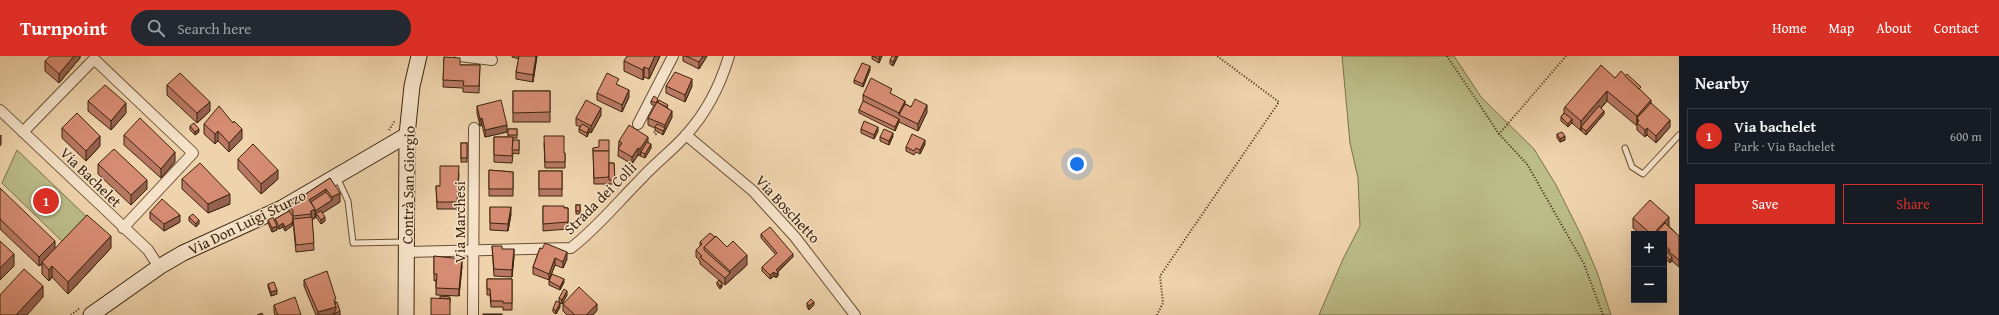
<!DOCTYPE html>
<meta charset="utf-8">
<style>
:root{--surface:#171b24;--page:#242831;--text:#f1f3f6;--muted:#9ea1a6;--line:#363941;--accent:#d93025}
body{margin:0;font-family:"Gentium Book Plus",serif;background:var(--page);color:var(--text)}
.controls{position:absolute;right:12px;bottom:12px;display:grid;overflow:hidden;border-radius:0px;box-shadow:0 4px 16px #0002}
.controls button{width:36px;height:36px;display:grid;place-items:center;padding:0;border:0;border-bottom:1px solid var(--line);background:var(--surface);color:var(--text);font:20px sans-serif}
.you{position:absolute;left:1077px;top:108px;width:14px;height:14px;margin:-10px;border:3px solid #fff;border-radius:50%;background:#1a73e8;box-shadow:0 0 0 6px #1a73e833}
.badge{display:grid;place-items:center;width:26px;height:26px;border-radius:50%;background:var(--accent);color:#fff;font-size:13px;font-weight:700}
.pin{position:absolute;translate:-50% -50%;border:2px solid #fff;box-shadow:0 1px 4px #0006}
.list{margin:0;padding:0;list-style:none}
h2{display:flex;justify-content:space-between;align-items:center;height:52px;margin:0;padding:0 16px;font-size:17px}
h2 small{font-size:13px;font-weight:400;color:var(--muted)}
.list li{display:grid;grid-template-columns:26px 1fr auto;gap:12px;align-items:center;box-sizing:border-box;height:56px;margin:0 8px 8px;padding:0 8px;border:1px solid var(--line);border-radius:0px}
.list b{display:block;font-size:15px;white-space:nowrap}
.list p{margin:0;font-size:13px;white-space:nowrap;color:var(--muted)}
.list em{font-size:13px;font-style:normal;color:var(--muted)}
.actions{display:flex;gap:8px;padding:12px 16px}
.actions a{flex:1;padding:9px 0;border:1px solid var(--accent);border-radius:0px;text-align:center;font-size:14px;color:var(--accent)}
.actions .main{background:var(--accent);color:#fff}
.icon{flex:none;width:22px;height:22px;fill:none;stroke:currentColor;stroke-width:2;stroke-linecap:round;stroke-linejoin:round}
.map{position:relative;flex:none;width:1679px;height:259px;overflow:hidden}
header{display:flex;align-items:center;gap:24px;box-sizing:border-box;height:56px;padding:0 20px;background:var(--accent);color:#fff}
header strong{font-size:19px}
nav{display:flex;gap:22px;margin-inline-start:auto;font-size:14px}
.search{width:280px;height:36px;background:var(--page);display:flex;align-items:center;gap:10px;box-sizing:border-box;padding:0 14px;border-radius:22px;color:var(--muted);font-size:15px}
main{display:flex}
aside{flex:1;background:var(--surface)}
.map>svg:first-child{display:block}
</style>
<header>
<strong>Turnpoint</strong>
<div class="search"><svg class="icon" aria-label="search" viewBox="0 0 24 24"><circle cx="10" cy="10" r="6"/><path d="M15 15l6 6"/></svg>Search here</div>
<nav><a>Home</a><a>Map</a><a>About</a><a>Contact</a></nav>
</header>
<main>
<div class="map">
<svg width="1679" height="259" viewBox="0 0 1679 259">
<rect width="100%" height="100%" fill="#efd3ac"/>
<filter id="stains"><feTurbulence type="fractalNoise" baseFrequency=".005" numOctaves="4"/><feColorMatrix values="0 0 0 0 .2 0 0 0 0 .09 0 0 0 0 .02 0 0 0 .5 -.17"/></filter>
<radialGradient id="worn" r=".72"><stop offset=".6" stop-color="#630" stop-opacity="0"/><stop offset="1" stop-color="#630" stop-opacity=".3"/></radialGradient>
<g fill="#bbbc88" stroke="#7b704a">
<polygon points="1342,0 1454,0 1481,41 1534,93 1556,129 1582,181 1597,216 1611,259 1319,259 1343,203 1360,170 1358,122 1350,87"/>
<polygon points="17,94 90,164 67,190 2,127"/>
</g>
<g fill="none" stroke-linecap="round" stroke-linejoin="round">
<defs>
<g id="lane">
<polyline points="1625,92 1632,111 1643,118 1679,79"/>
<polyline points="337,121 348,145 353,187 405,186"/>
</g>
<g id="street">
<polyline points="460,0 492,4"/>
<polyline points="0,54 148,194 159,211"/>
<polyline points="638,68 673,0"/>
<polyline points="23,76 94,3 193,97 123,172"/>
<polyline points="686,79 753,135 795,181 855,259"/>
<path d="M407 196 571 192C597 172 617 147 640 124 654 108 672 95 686 79 707 56 720 30 729 0"/>
<polyline points="473,259 474,72"/>
</g>
<g id="secondary">
<polyline points="91,259 159,211 183,197 282,152 407,79"/>
<polyline points="406,259 407,79 412,30 419,0"/>
</g>
</defs>
<use href="#lane" stroke="#685033" stroke-width="7"/>
<use href="#street" stroke="#685033" stroke-width="12"/>
<use href="#secondary" stroke="#3b240b" stroke-width="17"/>
<g stroke="#3b240b" stroke-width="2" stroke-dasharray="1 2" stroke-linecap="butt">
<polyline points="1447,0 1499,78"/>
<polyline points="1566,0 1499,78 1527,108 1584,208 1603,259"/>
<polyline points="389,74 395,64"/>
<polygon points="655,74 658,76 656,78 654,77"/>
<polyline points="71,259 80,252"/>
<polyline points="1157,259 1163,247 1160,220 1279,46 1217,0"/>
</g>
<use href="#lane" stroke="#f5e2c9" stroke-width="5"/>
<use href="#street" stroke="#f5e2c9" stroke-width="10"/>
<use href="#secondary" stroke="#f5e2c9" stroke-width="15"/>
</g>
<g fill="#b87863" stroke="#3b240b">
<polygon points="80,0 80,2 59,27 45,15 45,5"/>
<polygon points="512,0 537,0 533,26 516,23 516,16 519,3 512,1"/>
<polygon points="660,0 649,23 644,21 643,24 624,15 624,5"/>
<polygon points="683,0 707,0 699,13 683,5"/>
<polygon points="872,0 882,0 879,7 872,3"/>
<polygon points="898,0 893,10 890,8 890,4"/>
<polygon points="444,1 460,9 480,9 479,37 463,36 463,32 443,31"/>
<polygon points="870,14 863,31 854,27 854,24"/>
<polygon points="1615,22 1641,35 1670,71 1656,87 1647,79 1645,81 1637,74 1637,70 1607,45 1601,52 1604,58 1586,79 1572,67 1568,71 1561,65 1561,61 1564,57 1564,53 1565,51"/>
<polygon points="167,29 210,55 197,67 167,39"/>
<polygon points="619,29 629,41 622,56 597,44 597,37"/>
<polygon points="666,30 692,30 685,46 666,37"/>
<rect x="513" y="35" width="37" height="31"/>
<polygon points="863,39 892,39 905,48 911,51 927,56 918,75 899,66 895,75 859,57 859,54 863,46"/>
<polygon points="88,45 126,57 111,74 88,55"/>
<polygon points="651,45 658,45 668,52 672,61 663,79 655,74 655,72 648,69 648,62 655,50 651,48"/>
<polygon points="477,50 507,76 485,81 482,69 480,70 477,57"/>
<polygon points="601,59 591,77 589,76 587,81 579,76 579,73 580,71 576,69 576,62"/>
<polygon points="204,68 242,83 229,96 218,85 215,88 204,78"/>
<polygon points="190,70 199,76 195,79 190,74"/>
<polygon points="62,72 100,90 86,105 62,82"/>
<polygon points="508,73 517,73 517,82 513,82 513,85 519,84 519,98 513,97 512,107 494,106 494,81 508,81"/>
<polygon points="861,73 878,75 874,83 861,77"/>
<polygon points="1557,78 1565,84 1560,86 1557,82"/>
<polygon points="124,79 175,106 161,122 124,89"/>
<polygon points="893,80 889,89 880,85 880,81"/>
<polygon points="619,85 648,87 651,92 645,102 638,99 632,108 618,100"/>
<rect x="461" y="87" width="6" height="19"/>
<polygon points="544,87 564,97 565,97 565,112 545,112"/>
<polygon points="925,88 920,98 916,96 914,99 906,95 906,91"/>
<polygon points="593,92 609,107 614,107 615,128 594,128"/>
<polygon points="238,103 278,123 261,138 238,113"/>
<polygon points="98,108 147,133 131,149 98,118"/>
<polygon points="489,114 513,116 513,140 489,140"/>
<rect x="539" y="115" width="23" height="25"/>
<polygon points="459,117 457,153 437,153 436,130 440,130"/>
<polygon points="330,122 340,146 322,157 325,165 321,168 316,161 312,164 314,194 296,196 293,165 292,170 285,175 283,171 279,173 277,171 277,174 272,176 268,167 268,164 275,165 275,163 289,155 289,149"/>
<polygon points="182,123 230,148 208,157 182,133"/>
<polygon points="0,132 55,193 111,192 68,238 52,221 49,225 42,218 42,208 39,210 0,173"/>
<rect x="576" y="149" width="4" height="9"/>
<polygon points="543,150 568,152 568,173 543,175"/>
<polygon points="490,151 511,158 508,175 490,174"/>
<polygon points="150,156 180,166 164,175 150,163"/>
<polygon points="189,161 199,168 196,171 189,165"/>
<polygon points="1633,162 1669,170 1679,180 1679,211 1672,205 1670,207 1664,202 1664,178 1640,178 1633,172"/>
<polygon points="761,178 793,201 778,216 778,220 776,222 774,220 770,223 762,215 762,211 776,199 761,182"/>
<polygon points="715,181 727,191 747,209 725,229 719,224 722,231 720,233 717,229 717,226 719,224 700,208 700,205 696,201 696,194 700,190 700,186"/>
<polygon points="492,190 502,193 514,200 512,221 494,220"/>
<polygon points="540,192 567,203 563,212 555,209 549,224 533,218 533,211"/>
<polygon points="434,200 462,210 459,240 436,239 436,224 434,225"/>
<polygon points="487,223 512,223 512,254 503,254 503,251 491,251 490,239 487,239"/>
<polygon points="304,224 336,246 340,259 316,259 304,230"/>
<polygon points="549,225 564,226 560,234 549,229"/>
<polygon points="268,228 277,238 271,240 268,231"/>
<polygon points="567,239 562,248 559,246 559,242"/>
<polygon points="807,247 814,249 809,254 807,251"/>
<polygon points="563,248 597,254 593,259 567,259 563,255"/>
<polygon points="274,249 301,259 275,259 274,256"/>
<polygon points="560,251 556,258 553,256 553,253"/>
</g>
<g fill="#966250" stroke="#3b240b">
<polygon points="74,0 80,0 80,2 59,27 59,18"/>
<polygon points="536,0 537,0 533,26 533,19"/>
<polygon points="655,0 660,0 649,23 649,13"/>
<polygon points="703,0 707,0 699,13 699,6"/>
<polygon points="880,0 882,0 879,7 879,3"/>
<polygon points="896,0 898,0 893,10 893,6"/>
<polygon points="870,10 870,14 863,31 863,28"/>
<polygon points="644,11 644,21 643,24 643,14"/>
<polygon points="692,23 692,30 685,46 685,39"/>
<polygon points="629,34 629,41 622,56 622,49"/>
<polygon points="1607,35 1607,45 1583,72 1581,71 1581,75 1581,65"/>
<polygon points="1651,44 1651,54 1639,65 1637,62 1637,69 1637,60"/>
<polygon points="905,45 905,54 899,59 899,57"/>
<polygon points="210,46 210,55 197,67 197,57"/>
<polygon points="126,47 126,57 111,74 111,65"/>
<polygon points="927,49 927,56 918,75 918,68"/>
<polygon points="601,52 601,59 591,77 591,70"/>
<polygon points="672,55 672,61 663,79 663,75 665,72 665,69"/>
<polygon points="1604,55 1604,58 1586,79 1586,75"/>
<polygon points="482,62 482,69 480,70 480,63"/>
<polygon points="899,63 899,66 895,75 895,71"/>
<polygon points="1572,63 1572,67 1568,71 1568,68"/>
<polygon points="1670,64 1670,71 1656,87 1656,80"/>
<polygon points="507,69 507,76 485,81 485,74"/>
<polygon points="878,71 878,75 874,83 874,79"/>
<polygon points="589,72 589,76 587,81 587,77"/>
<polygon points="1647,72 1647,79 1645,81 1645,74"/>
<polygon points="199,73 199,76 195,79 195,76"/>
<polygon points="242,73 242,83 229,96 229,87"/>
<polygon points="218,75 218,85 215,88 215,78"/>
<polygon points="893,77 893,80 889,89 889,85"/>
<polygon points="1,79 1,88 0,90 0,81"/>
<polygon points="100,80 100,90 86,105 86,95"/>
<polygon points="1565,80 1565,84 1560,86 1560,83"/>
<polygon points="648,81 648,88 641,96 640,100 640,93"/>
<polygon points="925,84 925,88 920,98 920,94"/>
<polygon points="651,88 651,92 645,102 645,98"/>
<polygon points="638,92 638,99 632,108 632,101"/>
<polygon points="175,96 175,106 161,122 161,113"/>
<polygon points="278,114 278,123 261,138 261,128"/>
<polygon points="147,124 147,133 131,149 131,139"/>
<polygon points="326,133 326,143 312,152 309,144"/>
<polygon points="340,137 340,146 318,160 316,157 316,161 315,162 315,155 332,144 332,141"/>
<polygon points="230,138 230,148 208,157 208,148"/>
<polygon points="511,151 511,158 508,175 508,168"/>
<polygon points="315,153 315,162 311,164 311,155"/>
<polygon points="180,159 180,166 164,175 164,168"/>
<polygon points="293,161 292,170 285,175 285,171"/>
<polygon points="325,161 325,165 321,168 321,164"/>
<polygon points="1669,161 1669,170 1662,178 1653,178"/>
<polygon points="199,164 199,168 196,171 196,168"/>
<polygon points="283,167 283,171 279,173 279,170"/>
<polygon points="277,170 277,174 272,176 272,172"/>
<polygon points="111,180 111,192 68,238 68,226"/>
<polygon points="55,185 55,194 42,206 42,208 39,210 39,201"/>
<polygon points="514,193 514,200 512,221 512,214"/>
<polygon points="567,196 567,203 563,212 563,206"/>
<polygon points="14,198 14,210 0,224 0,212"/>
<polygon points="793,198 793,201 776,217 776,214"/>
<polygon points="747,199 747,209 725,229 725,222 730,217 730,215"/>
<polygon points="1672,201 1672,205 1670,207 1670,204"/>
<polygon points="555,202 555,209 549,224 549,218"/>
<polygon points="462,203 462,210 459,240 459,233"/>
<polygon points="52,210 52,221 49,225 49,214"/>
<polygon points="774,216 774,220 770,223 770,219"/>
<polygon points="778,216 778,220 776,222 776,218"/>
<polygon points="564,223 564,226 560,234 560,231"/>
<polygon points="722,228 722,231 720,233 720,230"/>
<polygon points="43,230 43,241 27,259 16,259"/>
<polygon points="277,234 277,238 271,240 271,236"/>
<polygon points="567,235 567,239 562,248 562,244"/>
<polygon points="814,246 814,249 809,254 809,250"/>
<polygon points="560,247 560,251 556,258 556,255"/>
<polygon points="597,248 597,254 593,259 586,259"/>
<polygon points="336,251 340,255 340,259 318,259 318,256"/>
</g>
<g fill="#d68c73" stroke="#3b240b">
<polygon points="50,0 74,0 59,18 45,5"/>
<polygon points="519,0 536,0 533,19 516,16"/>
<polygon points="627,0 655,0 649,13 644,11 643,14 624,5"/>
<polygon points="686,0 703,0 699,6"/>
<polygon points="872,0 880,0 879,3"/>
<polygon points="892,0 896,0 893,6 890,4"/>
<polygon points="444,1 460,2 460,9 480,9 479,30 463,30 464,25 443,24"/>
<polygon points="862,7 870,10 863,28 854,24"/>
<polygon points="1601,9 1615,22 1621,15 1651,44 1637,60 1607,35 1581,65 1565,51"/>
<polygon points="675,16 692,23 685,39 666,30"/>
<polygon points="180,17 210,46 197,57 167,29"/>
<polygon points="607,17 619,23 616,28 629,34 622,49 597,37"/>
<polygon points="1627,18 1641,31 1639,33 1625,20"/>
<polygon points="871,22 892,33 890,37 905,45 899,57 863,39"/>
<polygon points="105,29 126,47 111,65 88,45"/>
<polygon points="513,35 550,35 550,56 513,57"/>
<polygon points="654,40 658,43 656,47 651,45"/>
<polygon points="915,43 927,49 918,68 899,59 905,48 911,51"/>
<polygon points="501,44 507,69 485,74 482,62 480,63 477,50"/>
<polygon points="586,44 601,52 591,70 576,62"/>
<polygon points="659,44 668,49 667,51 658,47"/>
<polygon points="863,45 899,63 895,71 859,54"/>
<polygon points="657,46 672,55 665,69 648,62"/>
<polygon points="1651,47 1670,64 1656,80 1647,72 1645,74 1637,67 1639,65 1637,62"/>
<polygon points="219,50 233,67 234,65 242,73 229,87 218,75 215,78 204,68"/>
<polygon points="1599,50 1604,55 1586,75 1581,71"/>
<polygon points="77,57 100,80 86,95 62,72"/>
<polygon points="1564,57 1572,63 1568,68 1561,61"/>
<polygon points="140,62 175,96 161,113 124,79"/>
<polygon points="864,65 878,71 874,79 861,73"/>
<polygon points="194,67 199,73 195,76 190,70"/>
<polygon points="582,68 589,72 587,77 579,73"/>
<polygon points="657,68 665,72 663,75 655,71"/>
<polygon points="629,69 648,81 640,93 638,92 632,101 618,93 622,87 619,85"/>
<rect x="508" y="73" width="9" height="6"/>
<polygon points="884,73 893,77 889,85 880,81"/>
<polygon points="1562,76 1565,80 1560,83 1557,78"/>
<polygon points="912,78 925,84 920,94 916,92 914,95 906,91"/>
<polygon points="544,80 564,80 564,97 565,97 565,106 545,106"/>
<polygon points="494,81 513,81 512,100 494,99"/>
<polygon points="513,84 519,84 519,94 512,94"/>
<polygon points="599,84 609,84 609,95 593,95 593,92 599,91"/>
<polygon points="647,86 651,88 645,98 641,96"/>
<rect x="461" y="87" width="6" height="15"/>
<polygon points="253,88 278,114 261,128 238,103"/>
<polygon points="114,93 147,124 131,139 98,108"/>
<polygon points="593,95 609,95 609,121 594,122"/>
<polygon points="200,107 230,138 208,148 182,123"/>
<polygon points="609,107 614,107 615,124 609,124"/>
<polygon points="440,110 459,110 457,146 437,146 436,130 440,130"/>
<polygon points="489,114 513,116 513,133 489,133"/>
<rect x="539" y="115" width="23" height="18"/>
<polygon points="330,122 340,137 332,141 326,133 309,144 315,153 311,155 311,158 293,160 293,155 289,149"/>
<polygon points="0,132 55,185 39,201 0,163"/>
<polygon points="326,136 332,144 315,155 315,153 311,146"/>
<polygon points="162,143 180,159 164,168 150,156"/>
<polygon points="1650,144 1669,161 1653,178 1651,178 1633,162"/>
<rect x="576" y="149" width="4" height="6"/>
<polygon points="543,150 564,150 564,152 568,152 568,166 543,168"/>
<polygon points="490,151 511,151 508,168 490,167"/>
<polygon points="289,155 293,161 292,167 285,171 283,167 279,170 275,163"/>
<polygon points="321,155 325,161 321,164 316,157"/>
<polygon points="193,158 199,164 196,168 189,161"/>
<polygon points="87,159 111,180 68,226 52,210 49,214 42,206"/>
<polygon points="273,161 277,170 272,172 268,164"/>
<polygon points="312,161 314,187 296,189 293,163"/>
<polygon points="1665,167 1679,180 1679,204 1668,195 1670,194 1664,189 1664,178 1655,178"/>
<polygon points="770,171 793,198 776,214 778,216 776,218 774,216 770,219 762,211 777,197 761,178"/>
<polygon points="710,177 715,181 704,191 704,194 730,217 725,222 700,201 702,200 696,194 702,188 700,186"/>
<polygon points="716,180 727,191 733,185 747,199 730,215 704,191"/>
<polygon points="0,185 14,198 0,212"/>
<polygon points="545,187 567,196 563,206 555,202 549,218 533,211 540,192 542,193"/>
<polygon points="492,190 502,190 502,193 514,193 512,214 494,213"/>
<polygon points="1664,193 1672,201 1670,204 1664,198"/>
<polygon points="434,200 462,203 459,233 436,232 437,218 434,218"/>
<polygon points="24,213 43,230 16,259 0,259 0,239"/>
<polygon points="327,215 336,243 334,244 336,251 318,256 304,224"/>
<polygon points="552,218 564,223 560,231 549,225"/>
<polygon points="487,223 512,223 512,247 503,247 503,245 491,245 490,233 487,233"/>
<polygon points="719,224 722,228 720,230 717,226"/>
<polygon points="274,226 277,234 271,236 268,228"/>
<polygon points="579,231 597,248 586,259 575,259 563,248"/>
<polygon points="564,233 567,235 562,244 559,242"/>
<polygon points="440,240 450,241 450,246 450,243 440,242"/>
<polygon points="295,241 301,259 278,259 274,249"/>
<polygon points="431,242 450,243 450,259 431,259"/>
<polygon points="811,243 814,246 809,250 807,247"/>
<polygon points="556,245 560,247 556,255 553,253"/>
<polygon points="337,246 340,255 333,258 336,254 336,251 335,247"/>
<polygon points="262,257 263,259 257,259"/>
<rect x="483" y="258" width="19" height="1"/>
</g>
<g text-anchor="middle" dominant-baseline="central" stroke-width="3" stroke-linejoin="round" paint-order="stroke">
<g font-size="15" fill="#3b240b" stroke="#f5e2c9">
<text transform="translate(91 121) rotate(44)">Via Bachelet</text>
<text transform="translate(408 129) rotate(-89)">Contrà San Giorgio</text>
<text transform="translate(600 142) rotate(-45)">Strada dei Colli</text>
<text transform="translate(788 153) rotate(47)">Via Boschetto</text>
<text transform="translate(247 166) rotate(-26)">Via Don Luigi Sturzo</text>
<text transform="translate(459 166) rotate(-90)">Via Marchesi</text>
</g>
</g>
<rect width="100%" height="100%" filter="url(#stains)"/>
<rect width="100%" height="100%" fill="url(#worn)"/>
</svg>
<div class="controls">
<button>+</button>
<button>−</button>
</div>
<div class="you"></div>
<div class="pin badge" style="left:46px;top:145px">1</div>
</div>
<aside>
<h2>Nearby<small></small></h2>
<ul class="list">
<li><span class="badge">1</span><div><b>Via bachelet</b><p>Park · Via Bachelet</p></div><em>600 m</em></li>
</ul>
<div class="actions"><a class="main">Save</a><a>Share</a></div>
</aside>
</main>
